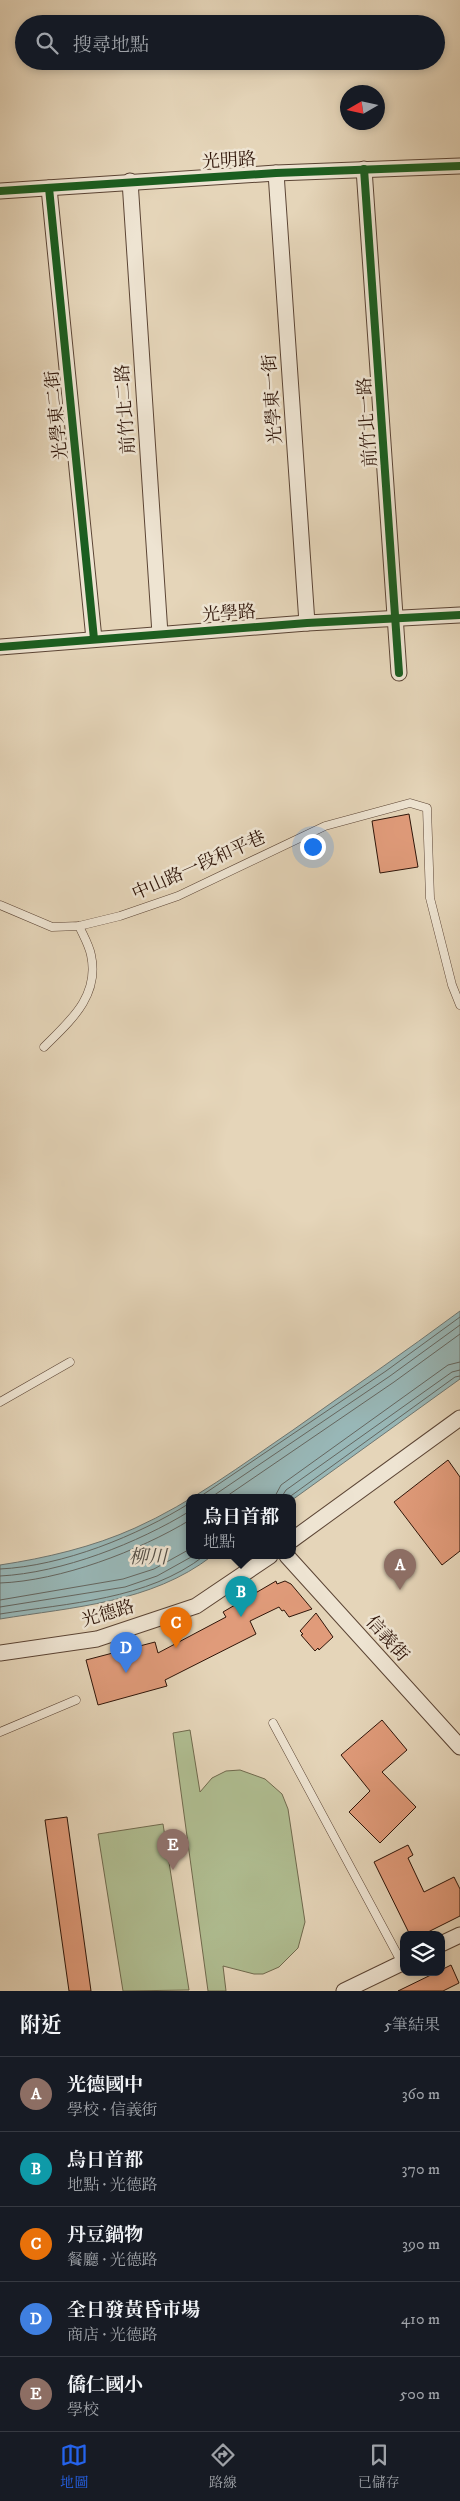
<!DOCTYPE html>
<html lang="zh-TW">
<meta charset="utf-8">
<style>
:root{--surface:#171b24;--page:#20242c;--text:#f1f3f6;--muted:#9ea1a6;--line:#363941;--accent:#2563eb}
body{margin:0;font-family:"IM FELL DW Pica","Noto Serif TC",serif;background:var(--page);color:var(--text)}
.controls{position:absolute;right:15px;bottom:15px;display:grid;overflow:hidden;border-radius:10px;box-shadow:0 2px 8px #0003}
.controls button{width:45px;height:45px;display:grid;place-items:center;padding:0;border:0;border-bottom:1px solid var(--line);background:var(--surface);color:var(--text);font:25px sans-serif}
.compass{position:absolute;left:340px;top:85px;width:45px;height:45px;border-radius:50%;background:var(--surface);box-shadow:0 2px 8px #0003;rotate:261deg}
.you{position:absolute;left:312px;top:846px;width:18px;height:18px;margin:-12px;border:4px solid #fff;border-radius:50%;background:#1a73e8;box-shadow:0 0 0 8px #1a73e833}
.badge{display:grid;place-items:center;width:32px;height:32px;border-radius:50%;background:var(--accent);color:#fff;font-size:16px;font-weight:700}
.pin{position:absolute;translate:-50% -41px;filter:drop-shadow(0 1px 2px #0008)}
.pin::after{content:'';position:absolute;top:26px;width:18px;height:15px;background:inherit;clip-path:polygon(0 0,100% 0,50% 100%)}
.popup{position:absolute;left:186px;top:1494px;width:110px;height:65px;box-sizing:border-box;display:grid;place-content:center;border-radius:10px;background:var(--surface);filter:drop-shadow(0 1px 4px #0005);font-size:16px;white-space:nowrap;color:var(--muted)}
.popup b{font-size:19px;color:var(--text)}
.popup::after{content:'';position:absolute;left:50%;top:100%;margin-left:-10px;border:10px solid transparent;border-top-color:var(--surface)}
.list{margin:0;padding:0;list-style:none}
h2{display:flex;justify-content:space-between;align-items:center;height:65px;margin:0;padding:0 20px;font-size:21px}
h2 small{font-size:16px;font-weight:400;color:var(--muted)}
.list li{display:grid;grid-template-columns:32px 1fr auto;gap:15px;align-items:center;box-sizing:border-box;height:75px;padding:0 20px;border-top:1px solid var(--line)}
.list b{display:block;font-size:19px;white-space:nowrap}
.list p{margin:0;font-size:16px;white-space:nowrap;color:var(--muted)}
.list em{font-size:16px;font-style:normal;color:var(--muted)}
.icon{flex:none;width:28px;height:28px;fill:none;stroke:currentColor;stroke-width:2;stroke-linecap:round;stroke-linejoin:round}
.map{position:relative;flex:none;width:460px;height:1991px;overflow:hidden}
.search{position:absolute;background:var(--surface);box-shadow:0 2px 8px #0003;left:15px;right:15px;top:15px;height:55px;display:flex;align-items:center;gap:12px;box-sizing:border-box;padding:0 18px;border-radius:28px;color:var(--muted);font-size:19px}
.sheet{height:440px;background:var(--surface)}
nav{display:flex;justify-content:space-around;align-items:center;box-sizing:border-box;height:70px;border-top:1px solid var(--line);background:var(--surface);font-size:14px;color:var(--muted)}
nav a{display:grid;justify-items:center;gap:2px}
nav .on{color:var(--accent)}
.map>svg:first-child{display:block}
</style>
<div class="map">
<svg width="460" height="1991" viewBox="0 0 460 1991">
<rect width="100%" height="100%" fill="#e5d5b9"/>
<filter id="stains"><feTurbulence type="fractalNoise" baseFrequency=".004" numOctaves="4"/><feColorMatrix values="0 0 0 0 .2 0 0 0 0 .09 0 0 0 0 .02 0 0 0 .5 -.17"/></filter>
<radialGradient id="worn" r=".72"><stop offset=".6" stop-color="#630" stop-opacity="0"/><stop offset="1" stop-color="#630" stop-opacity=".3"/></radialGradient>
<g fill="#b0be92" stroke="#706a4e">
<polygon points="190,1730 200,1792 212,1778 226,1771 240,1770 265,1779 282,1794 288,1809 305,1922 298,1948 279,1967 263,1974 254,1974 223,1966 226,1991 208,1991 173,1733"/>
<polygon points="163,1824 189,1990 123,1991 98,1834"/>
</g>
<path fill="#98b7b7" stroke="#6e7671" d="M460 1311V1379L292 1500V1498H190V1556H212C151 1603 73 1607 0 1619V1565C46 1558 93 1547 135 1528 191 1503 243 1464 293 1430 349 1390 405 1352 460 1311Z"/>
<g fill="none" stroke-linecap="round" stroke-linejoin="round">
<g stroke="#646660" stroke-width="1">
<polyline points="198,1498 386,1371 460,1317"/>
<polyline points="210,1498 390,1376 460,1325"/>
<polyline points="224,1498 394,1382 460,1334"/>
<polyline points="274,1498 281,1485 448,1365 460,1362"/>
<polyline points="281,1498 286,1490 452,1372 460,1370"/>
<polyline points="288,1498 455,1377 460,1376"/>
<path d="M0 1569C63 1566 137 1536 190 1503"/>
<path d="M0 1576C62 1573 138 1543 190 1511"/>
<path d="M0 1583C60 1581 139 1551 190 1520"/>
<polyline points="0,1600 123,1579 154,1569 190,1549"/>
<polyline points="0,1607 125,1587 157,1576 193,1556"/>
<path d="M0 1614C69 1603 147 1600 204 1556"/>
</g>
</g>
<g fill="#e09b7a" stroke="#2f1509">
<polygon points="409,814 418,867 380,873 372,821"/>
<polygon points="448,1460 460,1477 460,1551 442,1565 394,1502"/>
<polygon points="276,1581 277,1584 285,1581 291,1584 312,1609 289,1617 284,1610 282,1611 279,1607 250,1621 256,1634 165,1680 167,1686 98,1705 86,1660 155,1642 158,1653 226,1617 223,1612"/>
<polygon points="316,1613 333,1637 319,1650 318,1648 315,1651 301,1635 303,1634 300,1631"/>
<polygon points="382,1720 407,1750 382,1772 416,1807 380,1843 349,1812 370,1791 341,1755"/>
<polygon points="67,1817 91,1991 69,1991 45,1820"/>
<polygon points="408,1845 413,1855 408,1858 424,1892 454,1877 460,1889 460,1916 422,1935 410,1935 374,1862"/>
<polygon points="451,1965 459,1983 443,1991 398,1991 437,1972 441,1972 441,1970"/>
</g>
<g fill="none" stroke-linecap="round" stroke-linejoin="round">
<defs>
<g id="service">
<polyline points="0,905 52,927 79,926 120,916 178,896 325,826 410,803 427,808 430,898 452,985 460,1005"/>
<path d="M44 1047C70 1021 100 996 91 955 89 945 83 935 79 926"/>
<polyline points="0,1402 70,1362"/>
<polyline points="273,1723 402,1963"/>
<polyline points="0,1732 76,1700"/>
</g>
<g id="minor">
<polyline points="364,169 399,673"/>
<polyline points="276,173 307,623"/>
<polyline points="130,181 160,634"/>
<polyline points="49,188 94,639"/>
<polyline points="0,191 276,173 460,166"/>
<polyline points="0,647 307,623 460,615"/>
<polyline points="292,1540 460,1418"/>
<polyline points="287,1556 460,1747"/>
<polyline points="0,1653 97,1639 196,1606 270,1556"/>
<polyline points="441,1944 460,1935"/>
<polyline points="344,1991 404,1962"/>
</g>
</defs>
<use href="#service" stroke="#5c4535" stroke-width="9"/>
<use href="#minor" stroke="#5c4535" stroke-width="17"/>
<use href="#service" stroke="#eee4d2" stroke-width="8"/>
<use href="#minor" stroke="#eee4d2" stroke-width="15"/>
<defs>
<g id="cycleway">
<polyline points="364,169 399,673"/>
<polyline points="49,188 94,639"/>
<polyline points="0,191 276,173 460,166"/>
<polyline points="0,647 307,623 460,615"/>
</g>
</defs>
<use href="#cycleway" stroke="#eee4d2" stroke-width="11"/>
<use href="#cycleway" stroke="#1b5e20" stroke-width="8"/>
</g>
<g text-anchor="middle" dominant-baseline="central" stroke-width="5" stroke-linejoin="round" paint-order="stroke">
<g font-size="18" fill="#2f1509" stroke="#eee4d2">
<text transform="translate(229 161) rotate(-3)">光明路</text>
<text transform="translate(273 399) rotate(-94)">光學東一街</text>
<text transform="translate(126 409) rotate(-94)">前竹北二路</text>
<text transform="translate(57 415) rotate(-96)">光學東二街</text>
<text transform="translate(368 422) rotate(-94)">前竹北一路</text>
<text transform="translate(229 614) rotate(-4)">光學路</text>
<text transform="translate(199 866) rotate(-24)">中山路一段和平巷</text>
<text transform="translate(108 1614) rotate(-16)">光德路</text>
<text transform="translate(387 1639) rotate(48)">信義街</text>
</g>
<g font-size="19" font-style="italic" fill="#544e46" stroke="#eee4d2">
<text x="148" y="1557">柳川</text>
</g>
</g>
<rect width="100%" height="100%" filter="url(#stains)"/>
<rect width="100%" height="100%" fill="url(#worn)"/>
</svg>
<div class="controls">
<button><svg class="icon" aria-label="layers" viewBox="0 0 24 24"><path d="M12 4l9 5-9 5-9-5zM3 14l9 5 9-5"/></svg></button>
</div>
<svg class="compass" viewBox="-18 -18 36 36"><path d="M0-13l5 13h-10z" fill="#e53935"/><path d="M0 13l5-13h-10z" fill="#9ea1a6"/></svg>
<div class="you"></div>
<div class="pin badge" style="left:400px;top:1590px;background:#8d6e63">A</div>
<div class="pin badge" style="left:241px;top:1617px;background:#0f9aa8">B</div>
<div class="popup"><b>烏日首都</b>地點</div>
<div class="pin badge" style="left:176px;top:1648px;background:#e8710a">C</div>
<div class="pin badge" style="left:126px;top:1673px;background:#3f7fe0">D</div>
<div class="pin badge" style="left:173px;top:1870px;background:#8d6e63">E</div>
<div class="search"><svg class="icon" aria-label="search" viewBox="0 0 24 24"><circle cx="10" cy="10" r="6"/><path d="M15 15l6 6"/></svg>搜尋地點</div>
</div>
<section class="sheet">
<h2>附近<small>5筆結果</small></h2>
<ul class="list">
<li><span class="badge" style="background:#8d6e63">A</span><div><b>光德國中</b><p>學校 · 信義街</p></div><em>360 m</em></li>
<li><span class="badge" style="background:#0f9aa8">B</span><div><b>烏日首都</b><p>地點 · 光德路</p></div><em>370 m</em></li>
<li><span class="badge" style="background:#e8710a">C</span><div><b>丹豆鍋物</b><p>餐廳 · 光德路</p></div><em>390 m</em></li>
<li><span class="badge" style="background:#3f7fe0">D</span><div><b>全日發黃昏市場</b><p>商店 · 光德路</p></div><em>410 m</em></li>
<li><span class="badge" style="background:#8d6e63">E</span><div><b>僑仁國小</b><p>學校</p></div><em>500 m</em></li>
</ul>
</section>
<nav>
<a class="on"><svg class="icon" aria-label="map" viewBox="0 0 24 24"><path d="M3 6l6-2 6 2 6-2v14l-6 2-6-2-6 2zM9 4v14M15 6v14"/></svg>地圖</a>
<a><svg class="icon" aria-label="directions" viewBox="0 0 24 24"><path d="M12 3l9 9-9 9-9-9zM9 14v-3h6M13 9l2 2-2 2"/></svg>路線</a>
<a><svg class="icon" aria-label="saved" viewBox="0 0 24 24"><path d="M7 4h10v16l-5-4-5 4z"/></svg>已儲存</a>
</nav>
